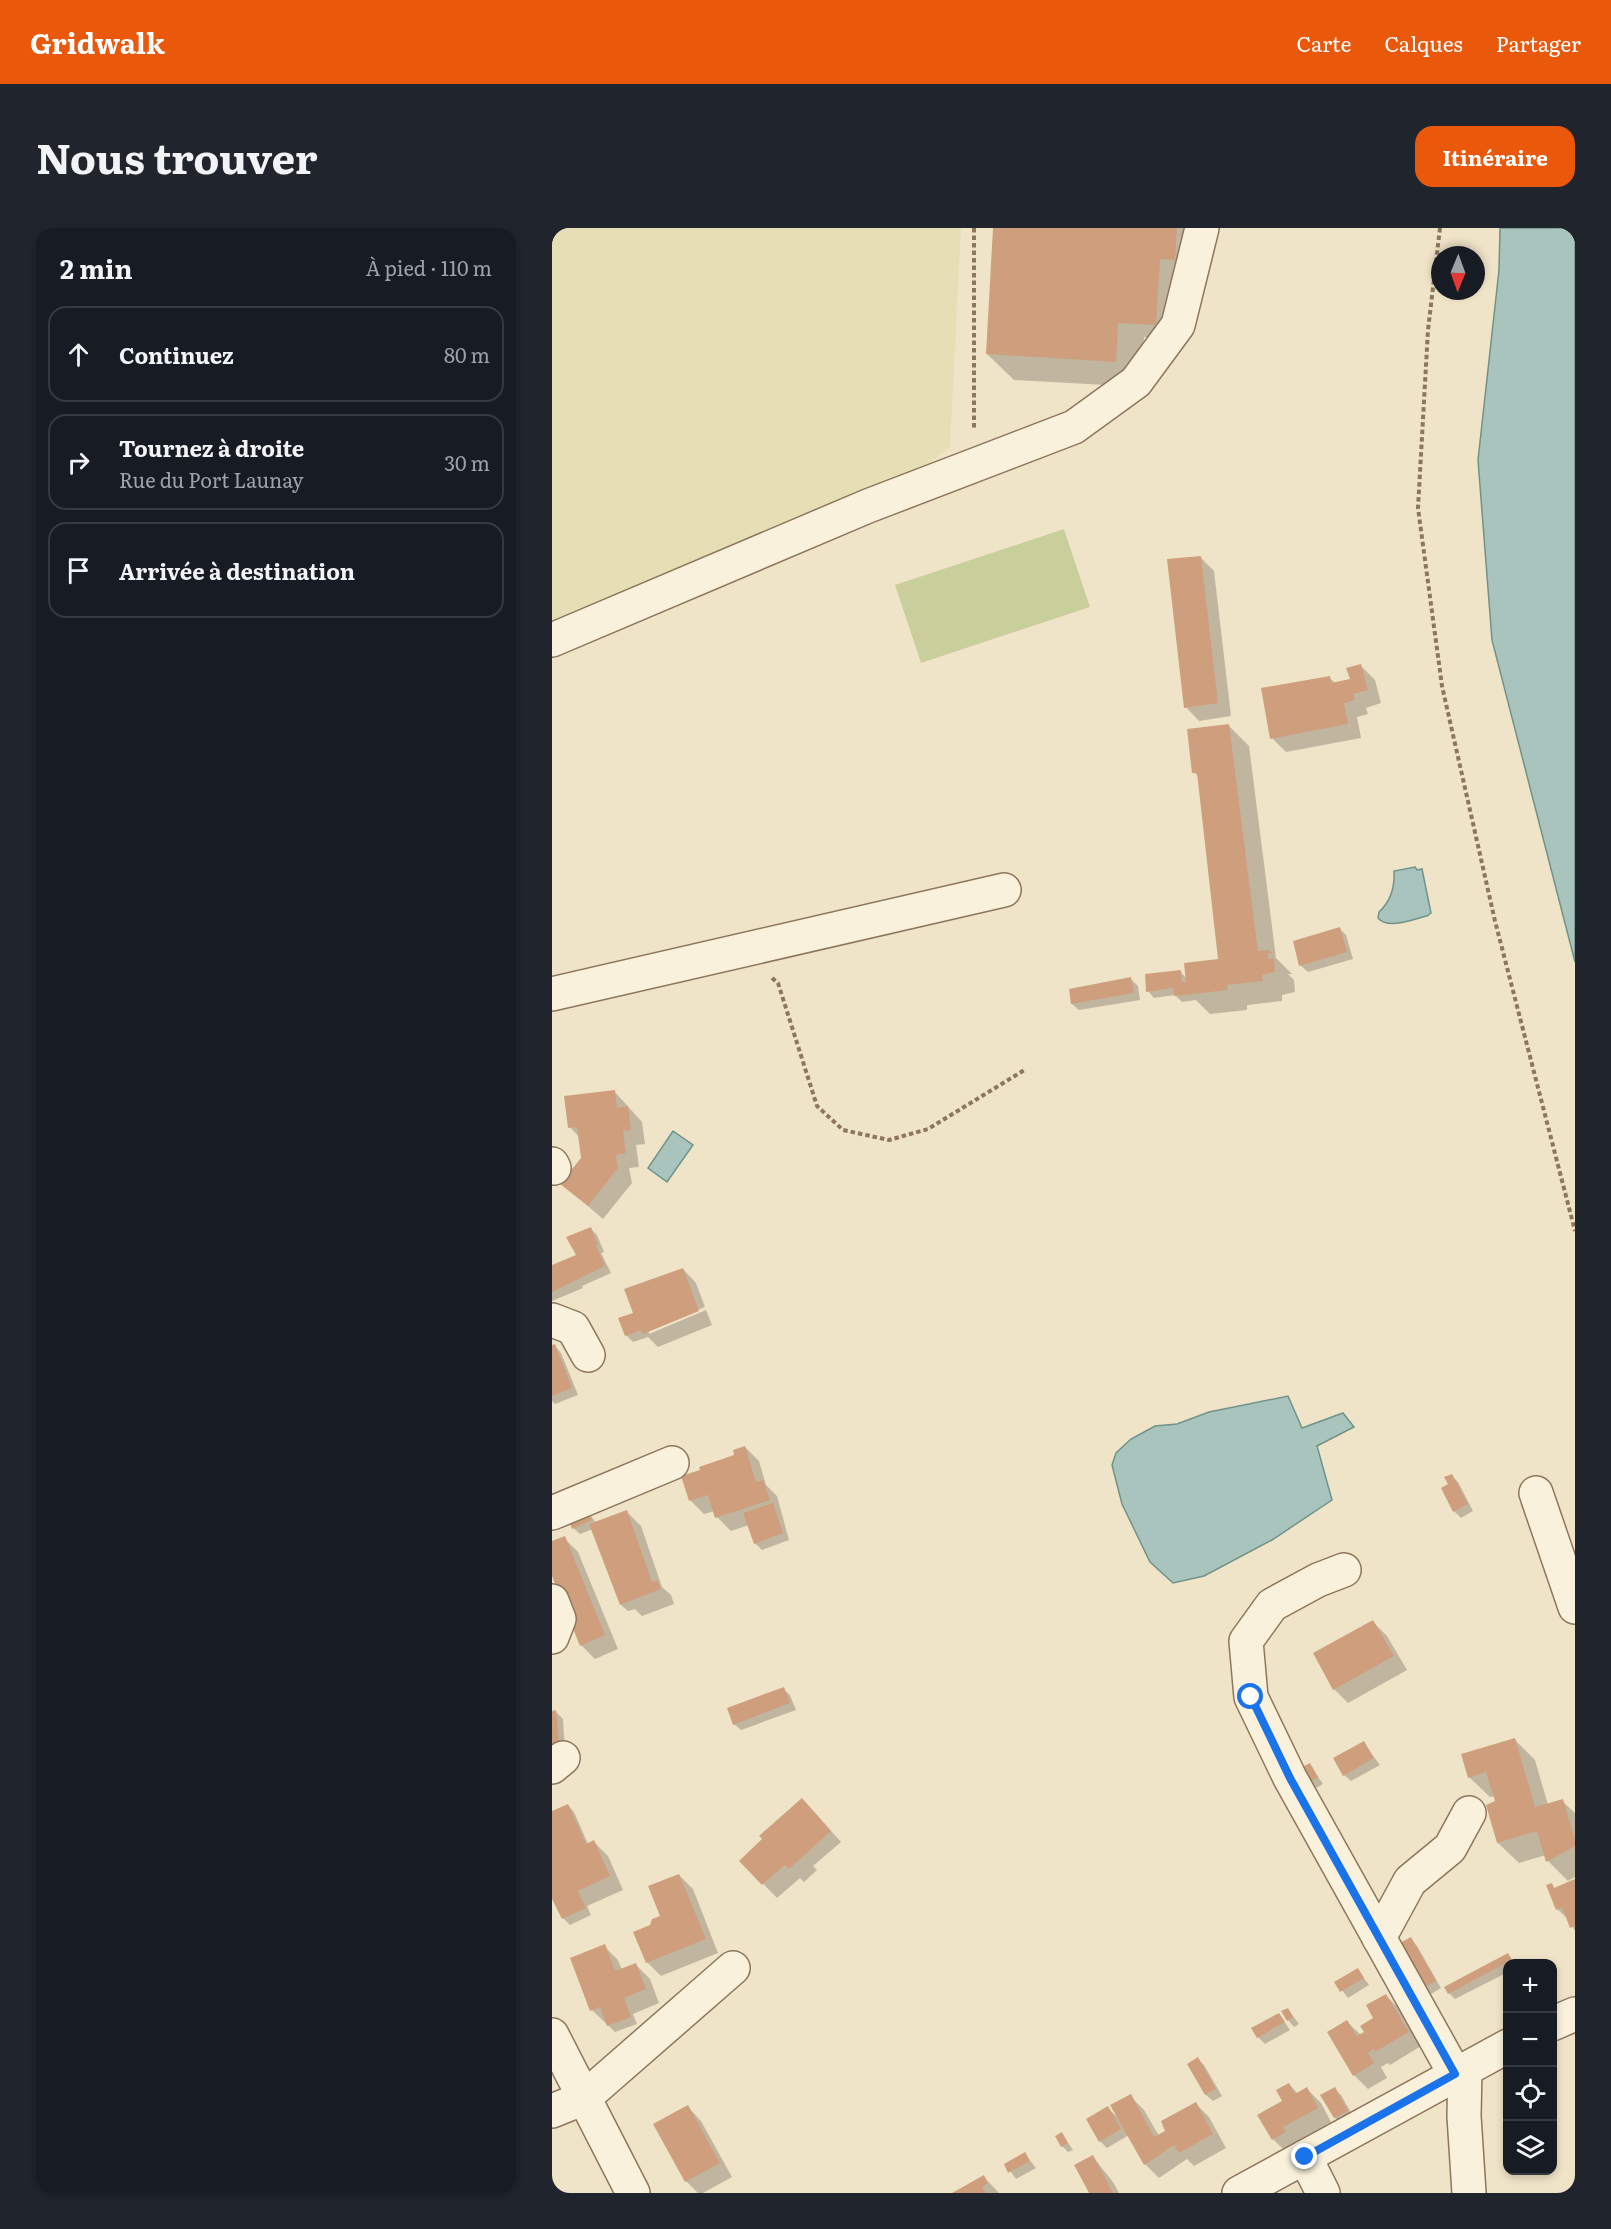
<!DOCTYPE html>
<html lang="fr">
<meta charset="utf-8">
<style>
:root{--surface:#171b24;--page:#20242c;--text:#f1f3f6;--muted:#9ea1a6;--line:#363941;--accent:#ea580c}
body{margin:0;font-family:Literata,serif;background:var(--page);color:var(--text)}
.controls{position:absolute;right:18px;bottom:18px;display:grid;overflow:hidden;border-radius:12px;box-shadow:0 3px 9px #0003}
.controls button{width:54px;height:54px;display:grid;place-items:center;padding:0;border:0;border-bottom:2px solid var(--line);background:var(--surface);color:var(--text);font:30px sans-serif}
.compass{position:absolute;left:879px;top:18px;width:54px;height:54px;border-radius:50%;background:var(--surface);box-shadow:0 3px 9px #0003;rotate:181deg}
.stop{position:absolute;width:18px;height:18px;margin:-14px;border:4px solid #1a73e8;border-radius:50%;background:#fff}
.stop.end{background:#1a73e8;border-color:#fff;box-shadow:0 2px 6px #0008}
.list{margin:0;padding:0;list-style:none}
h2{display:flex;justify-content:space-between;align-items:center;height:78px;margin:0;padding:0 24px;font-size:26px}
h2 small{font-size:20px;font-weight:400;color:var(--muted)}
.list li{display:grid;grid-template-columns:39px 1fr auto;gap:18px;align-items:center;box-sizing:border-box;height:96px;margin:0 12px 12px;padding:0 12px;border:2px solid var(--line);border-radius:18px}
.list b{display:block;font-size:22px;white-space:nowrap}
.list p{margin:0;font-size:20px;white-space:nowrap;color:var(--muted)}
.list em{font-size:20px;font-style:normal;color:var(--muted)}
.icon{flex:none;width:33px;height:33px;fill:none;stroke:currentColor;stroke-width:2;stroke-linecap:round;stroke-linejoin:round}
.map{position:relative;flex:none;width:1023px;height:1965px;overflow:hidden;border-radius:18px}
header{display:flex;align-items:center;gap:36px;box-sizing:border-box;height:84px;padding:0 30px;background:var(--accent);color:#fff}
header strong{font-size:28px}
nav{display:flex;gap:33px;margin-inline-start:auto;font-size:21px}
.intro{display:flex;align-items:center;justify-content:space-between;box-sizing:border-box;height:144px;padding:0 36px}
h1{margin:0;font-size:42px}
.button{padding:15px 27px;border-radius:18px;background:var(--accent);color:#fff;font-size:21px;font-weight:700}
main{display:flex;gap:36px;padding:0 36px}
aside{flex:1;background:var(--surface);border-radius:18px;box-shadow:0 3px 9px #0003}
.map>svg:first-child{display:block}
</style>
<header>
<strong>Gridwalk</strong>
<nav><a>Carte</a><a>Calques</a><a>Partager</a></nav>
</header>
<div class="intro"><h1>Nous trouver</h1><a class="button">Itinéraire</a></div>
<main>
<aside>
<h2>2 min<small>À pied · 110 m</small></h2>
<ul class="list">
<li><svg class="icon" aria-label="ahead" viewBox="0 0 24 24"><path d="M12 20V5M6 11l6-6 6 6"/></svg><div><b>Continuez</b></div><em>80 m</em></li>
<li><svg class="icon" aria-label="right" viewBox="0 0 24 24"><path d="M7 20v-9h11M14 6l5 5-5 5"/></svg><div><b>Tournez à droite</b><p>Rue du Port Launay</p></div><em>30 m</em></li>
<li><svg class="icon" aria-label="arrive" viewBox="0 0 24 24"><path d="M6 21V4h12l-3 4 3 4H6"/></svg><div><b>Arrivée à destination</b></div></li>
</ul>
</aside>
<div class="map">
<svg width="1023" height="1965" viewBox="0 0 1023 1965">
<rect width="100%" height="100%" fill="#f0e4c8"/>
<polygon fill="#e6deb5" points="0,0 409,0 398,219 373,238 0,399"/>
<polygon fill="#c9cf9b" points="512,301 538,379 369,435 343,357"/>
<g fill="#a9c4bc" stroke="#6f938a" stroke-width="1.5">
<polygon points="948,0 1023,0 1023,734 940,412 926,232 947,42"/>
<path d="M863 639 865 642 870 641 879 685 875 688C862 691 836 702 826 690L827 684C839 673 843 660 842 643Z"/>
<polygon points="121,903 141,917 115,954 96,940"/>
<polygon points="736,1168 750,1200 791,1185 802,1199 765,1218 780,1272 720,1312 652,1348 621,1355 598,1334 570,1276 560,1237 564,1225 579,1211 603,1198 625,1196 657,1184"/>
</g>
<g fill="#0003">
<polygon points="443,0 652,0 618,110 592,109 589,159 462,152 435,126"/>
<polygon points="648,329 662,343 679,488 647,493 634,479"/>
<polygon points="809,438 823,452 829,475 814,480 816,486 805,489 809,510 734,524 720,510 777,449 784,456 800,453"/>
<polygon points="677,498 697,518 724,730 740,746 736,746 742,752 743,764 730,767 730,773 695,777 695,782 658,786 644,772 630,774 623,767 602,770 596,763 628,744 636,751 668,732 648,550 642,544"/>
<polygon points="787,700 794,707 801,731 756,744 749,738 742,714"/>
<polygon points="579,751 586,758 588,772 527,782 520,776 518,762"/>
<polygon points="62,863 90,894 93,916 84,917 87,939 77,940 80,955 51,991 10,956 30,930 27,909 18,899"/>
<polygon points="38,1000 45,1007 52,1024 49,1025 59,1045 30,1058 31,1060 0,1073 0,1039 26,1027"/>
<polygon points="131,1041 144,1055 153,1079 97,1102 97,1106 154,1082 160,1097 106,1119 96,1109 81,1114 74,1107 81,1087"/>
<polygon points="3,1118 9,1125 26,1167 3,1176 0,1173 0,1119"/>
<polygon points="193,1219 207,1233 214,1257 225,1268 237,1312 210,1322 203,1315 197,1297 179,1303 165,1289 163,1283 152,1286 138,1272"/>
<polygon points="899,1247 906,1254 921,1283 909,1290 902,1283 898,1257"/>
<polygon points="35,1282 44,1295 75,1284 89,1298 110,1359 119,1367 122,1376 90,1388 83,1381 76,1383 69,1377 41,1301 28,1306 21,1300"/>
<polygon points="12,1310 26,1324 66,1421 43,1431 29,1417 0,1344 0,1315"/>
<polygon points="821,1394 835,1408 855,1442 796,1475 782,1461"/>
<polygon points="231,1461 238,1467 244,1482 189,1502 182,1496"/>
<polygon points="0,1484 4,1484 11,1491 13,1522 0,1523"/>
<polygon points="962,1511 983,1532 996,1577 1010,1573 1023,1585 1023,1649 1016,1653 996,1633 994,1627 967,1635 946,1615 935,1577 945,1574 943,1568 938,1569 917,1549"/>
<polygon points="811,1515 828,1537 799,1553 792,1547"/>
<polygon points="758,1537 771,1556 764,1560 758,1554"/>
<polygon points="16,1577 22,1584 36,1616 42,1614 56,1628 71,1662 35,1678 39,1687 18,1697 11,1690 0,1668 0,1585"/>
<polygon points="264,1586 289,1614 261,1638 265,1642 252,1654 248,1650 225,1670 189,1633"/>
<polygon points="127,1647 141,1661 166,1725 109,1748 95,1734 99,1698 110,1689"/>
<polygon points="1023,1653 1023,1703 1016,1691 1005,1681 999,1657 1003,1661"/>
<polygon points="858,1711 865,1718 889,1760 879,1766 872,1759"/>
<polygon points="52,1718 66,1732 70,1742 84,1737 98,1751 107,1775 81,1786 85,1796 63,1804 40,1782"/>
<polygon points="956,1727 963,1736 956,1736 956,1744 903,1771 897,1765"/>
<polygon points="806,1742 817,1757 796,1770 784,1754"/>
<polygon points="834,1768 848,1781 869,1818 838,1837 836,1835 829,1839 835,1850 816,1861 802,1847 795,1794 809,1807 814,1804 823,1791"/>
<polygon points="736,1781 747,1796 742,1799 736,1792"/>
<polygon points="727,1786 738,1802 713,1816 706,1809"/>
<polygon points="646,1831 652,1837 670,1868 661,1873 654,1867 637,1836"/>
<polygon points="737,1856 746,1866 755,1861 769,1875 779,1894 731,1921 721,1911"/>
<polygon points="782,1861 789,1867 802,1890 790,1896 783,1890"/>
<polygon points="578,1868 592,1882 607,1908 616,1903 643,1875 657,1889 674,1920 642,1938 635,1931 607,1950 593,1936 577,1907 555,1920 548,1913 556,1880 567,1891"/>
<polygon points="136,1879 149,1893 180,1949 151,1965 146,1965 134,1953"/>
<polygon points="510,1906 521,1922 516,1924 510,1918"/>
<polygon points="473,1926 484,1940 464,1951 454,1937"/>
<polygon points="541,1929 561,1954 567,1965 538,1965"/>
<polygon points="432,1949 447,1965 403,1965"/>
</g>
<g fill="#cf9f7d">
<polygon points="441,0 625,0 623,32 608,31 604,97 566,95 564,134 434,126"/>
<polygon points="649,328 666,475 632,480 615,331"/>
<polygon points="809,436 816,462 801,466 803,472 792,475 796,496 718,511 709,460 778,448 779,455 798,451 794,440"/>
<polygon points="677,496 706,723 716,722 721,725 716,726 716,731 722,730 723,744 710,747 711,753 675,757 676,762 622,768 621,760 594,764 593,746 629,742 630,754 634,754 632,735 666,731 645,545 640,545 635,501"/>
<polygon points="788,699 795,724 747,738 741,713"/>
<polygon points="579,749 582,765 519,776 517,761"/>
<polygon points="63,862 65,880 76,878 79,902 71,903 74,925 64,927 66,940 36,978 8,956 29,930 25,899 16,900 12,868"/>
<polygon points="39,999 46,1017 44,1018 53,1038 0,1064 0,1037 24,1027 14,1009"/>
<polygon points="131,1040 147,1083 91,1106 89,1102 73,1108 66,1090 81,1085 72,1061"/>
<polygon points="3,1116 20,1160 0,1168 0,1117"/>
<polygon points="193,1218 204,1254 211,1252 218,1272 163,1290 156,1267 137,1273 129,1248 148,1242 147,1239 182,1227 181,1222"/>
<polygon points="900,1246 916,1276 901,1284 889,1260 896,1256 892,1249"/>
<polygon points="221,1275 231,1305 202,1316 191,1285"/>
<polygon points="35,1281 40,1292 20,1301 15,1288"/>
<polygon points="75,1282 100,1354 105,1352 109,1361 68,1377 37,1296"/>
<polygon points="13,1308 53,1407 28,1418 0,1348 0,1313"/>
<polygon points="821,1392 842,1428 781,1462 761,1425"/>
<polygon points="232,1459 238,1475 181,1497 175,1480"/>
<polygon points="4,1482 7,1515 0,1516 0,1483"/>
<polygon points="963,1510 983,1579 1011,1571 1023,1612 1023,1618 994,1634 985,1603 945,1615 934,1577 943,1573 934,1544 916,1550 909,1526"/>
<polygon points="812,1513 822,1530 791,1548 781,1530"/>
<polygon points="758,1535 766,1549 756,1554 748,1540"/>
<polygon points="250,1570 279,1603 237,1641 233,1637 210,1657 187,1633 210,1611 207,1608"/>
<polygon points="16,1576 34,1616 42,1612 58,1648 26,1663 34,1680 10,1691 0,1671 0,1583"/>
<polygon points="127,1646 154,1711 94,1735 81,1704 98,1697 100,1691 108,1688 96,1658"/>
<polygon points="1023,1651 1023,1698 1018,1700 1010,1679 1004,1682 994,1657 1000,1655 1002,1660"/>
<polygon points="859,1709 884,1753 871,1760 846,1716"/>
<polygon points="53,1716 63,1743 84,1735 94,1761 72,1770 79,1789 55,1798 48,1779 38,1783 18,1730"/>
<polygon points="956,1725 960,1732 896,1766 892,1759"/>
<polygon points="806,1740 812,1750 788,1764 782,1754"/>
<polygon points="834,1766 857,1804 823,1824 822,1821 816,1825 822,1835 801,1848 775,1804 795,1792 805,1808 812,1804 808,1798 821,1790 814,1777"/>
<polygon points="736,1780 741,1789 735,1793 729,1783"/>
<polygon points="727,1785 733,1794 705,1810 699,1800"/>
<polygon points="646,1829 664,1861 653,1867 635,1836"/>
<polygon points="737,1855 743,1866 755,1859 766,1880 731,1899 734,1904 720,1912 705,1887 730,1873 724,1862"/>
<polygon points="783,1859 796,1883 782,1890 768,1867"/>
<polygon points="579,1866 602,1909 613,1903 609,1893 644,1874 661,1906 627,1925 622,1917 592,1937 558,1877"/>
<polygon points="136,1877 168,1935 133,1954 101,1896"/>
<polygon points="556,1878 569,1901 547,1914 534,1891"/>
<polygon points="510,1904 516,1915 509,1919 503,1908"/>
<polygon points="473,1924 478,1933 456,1945 452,1936"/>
<polygon points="541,1927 547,1938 561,1965 537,1965 528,1948 522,1937"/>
<polygon points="432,1947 436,1955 430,1959 434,1965 400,1965"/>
</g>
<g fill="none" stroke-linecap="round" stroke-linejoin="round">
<defs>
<g id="minor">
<polyline points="0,412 316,278 522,199 584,154 626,97 650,0"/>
<polyline points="0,766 452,662"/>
<polyline points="0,936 2,940"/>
<polyline points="0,1092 21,1100 36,1127"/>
<polyline points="984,1265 1023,1379"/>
<polyline points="0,1285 120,1235"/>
<polyline points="792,1342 766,1352 720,1377 694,1413 699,1469 738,1550 903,1846"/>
<polyline points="0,1373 7,1391 0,1409"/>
<polyline points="0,1539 11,1530"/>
<polyline points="827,1710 858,1653 898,1620 917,1585"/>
<polyline points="1000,1796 1023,1786"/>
<polyline points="0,1807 81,1965"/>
<polyline points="913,1841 912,1888 917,1965"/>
<polyline points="0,1883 32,1870 181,1740"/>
<polyline points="753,1929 771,1965"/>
<polyline points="687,1965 956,1818"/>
</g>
</defs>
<use href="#minor" stroke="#8d765c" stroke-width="36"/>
<g stroke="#8d765c" stroke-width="4" stroke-dasharray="4.5 3" stroke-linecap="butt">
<polyline points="422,0 422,201"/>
<polyline points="888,0 876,102 866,280 890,458 943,693 1023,1003"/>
<polyline points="220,750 226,755 265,878 291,902 337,912 376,901 474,841"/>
</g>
<use href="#minor" stroke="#faf1dc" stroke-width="33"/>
</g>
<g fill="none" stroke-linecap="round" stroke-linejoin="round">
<polyline stroke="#1a73e8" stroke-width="8" points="699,1469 738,1550 903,1846 753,1929"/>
</g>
</svg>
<div class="controls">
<button>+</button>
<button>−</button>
<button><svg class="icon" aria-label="locate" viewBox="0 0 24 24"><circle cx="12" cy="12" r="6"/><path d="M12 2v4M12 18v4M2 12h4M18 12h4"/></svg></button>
<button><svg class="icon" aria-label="layers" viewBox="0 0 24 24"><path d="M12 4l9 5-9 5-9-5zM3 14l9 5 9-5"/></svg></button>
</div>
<svg class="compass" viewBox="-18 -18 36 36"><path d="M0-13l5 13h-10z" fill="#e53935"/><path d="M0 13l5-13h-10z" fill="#9ea1a6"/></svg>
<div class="stop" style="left:699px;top:1469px"></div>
<div class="stop end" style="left:753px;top:1929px"></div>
</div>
</main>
